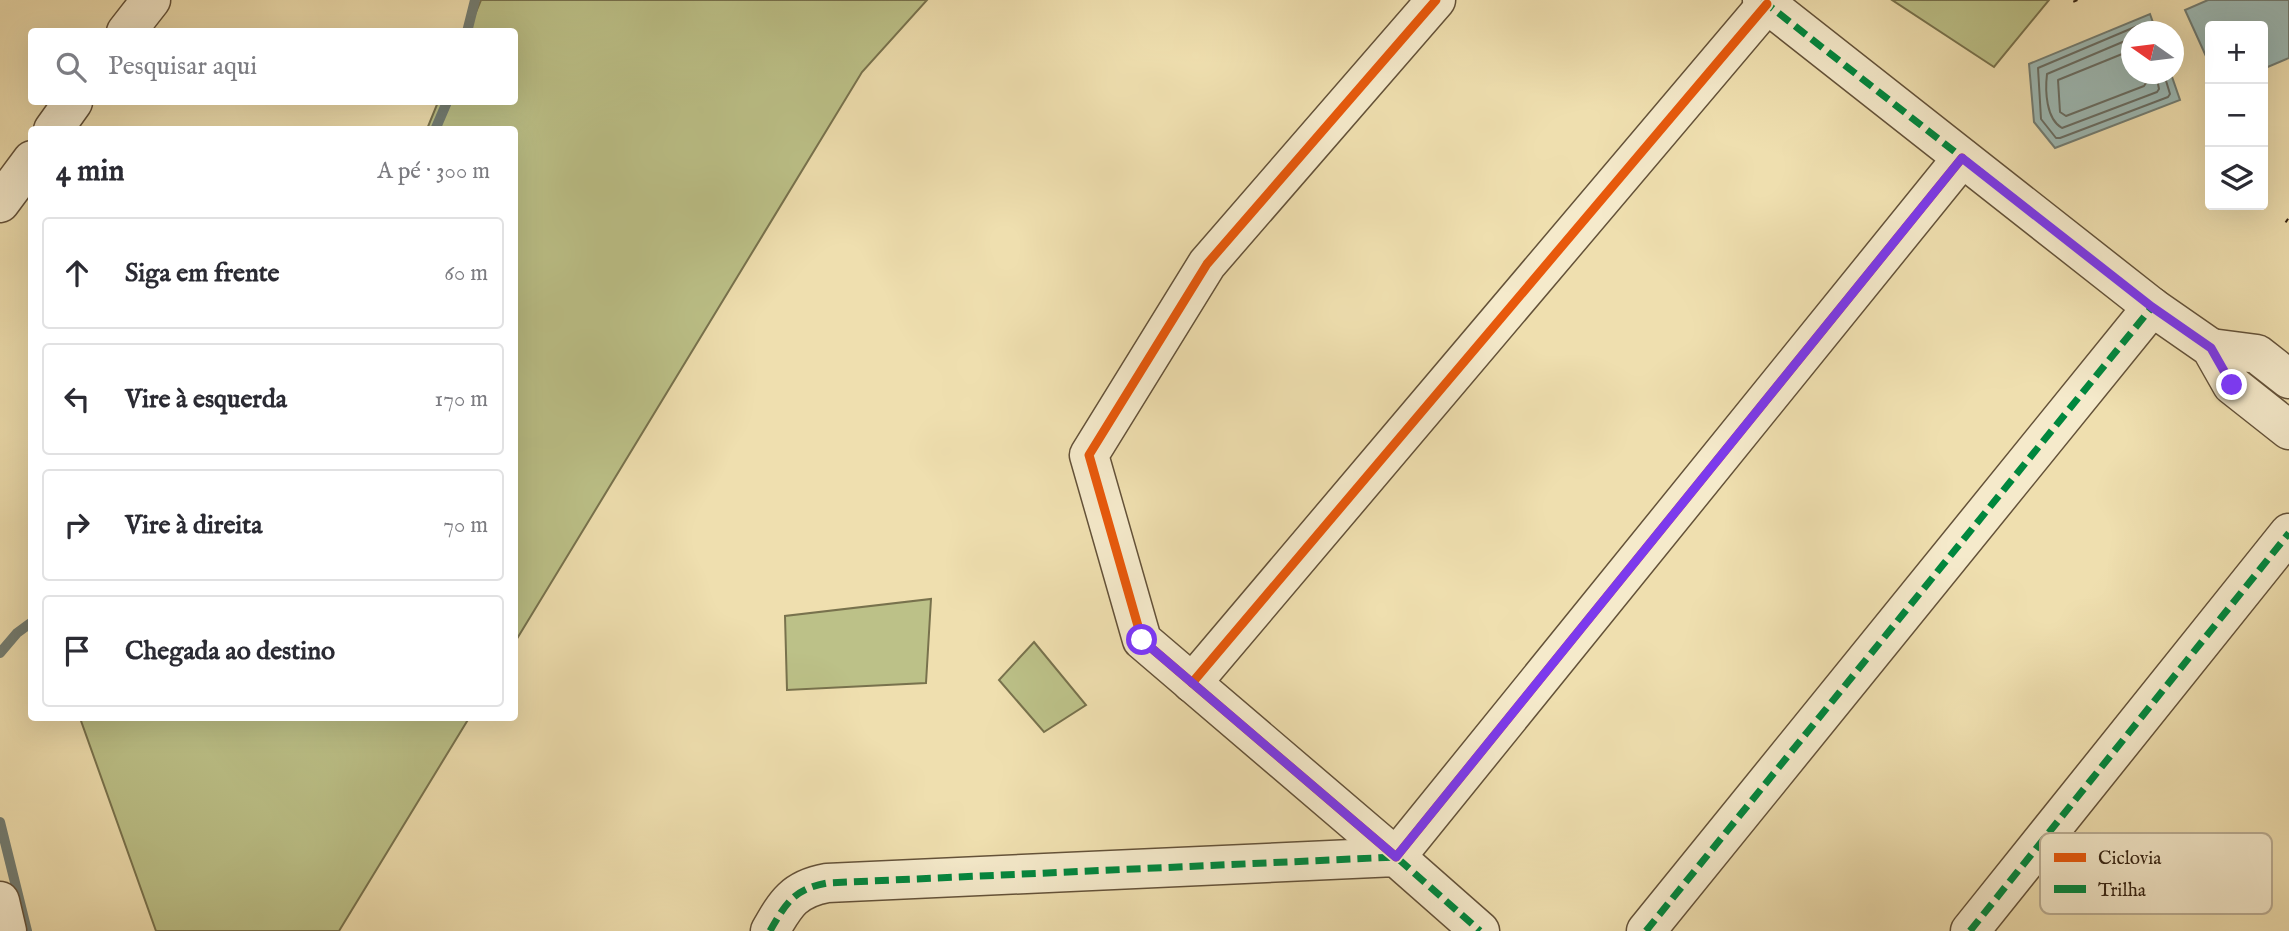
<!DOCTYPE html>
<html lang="pt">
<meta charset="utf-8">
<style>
:root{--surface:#fff;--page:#f2f2f3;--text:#2b2b33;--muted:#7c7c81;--line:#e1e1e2}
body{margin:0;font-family:"IM FELL English",serif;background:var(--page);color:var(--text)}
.controls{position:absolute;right:21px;top:21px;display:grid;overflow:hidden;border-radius:7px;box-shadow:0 7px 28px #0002}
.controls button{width:63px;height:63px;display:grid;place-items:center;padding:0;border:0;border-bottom:2px solid var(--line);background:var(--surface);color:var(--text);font:35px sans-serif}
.compass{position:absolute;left:2121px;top:21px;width:63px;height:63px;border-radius:50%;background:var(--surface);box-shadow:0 7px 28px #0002;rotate:284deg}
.stop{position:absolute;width:21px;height:21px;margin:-16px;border:5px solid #7c3aed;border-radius:50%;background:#fff}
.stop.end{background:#7c3aed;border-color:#fff;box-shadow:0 2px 7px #0008}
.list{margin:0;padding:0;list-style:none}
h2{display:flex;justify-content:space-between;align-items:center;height:91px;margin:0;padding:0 28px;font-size:30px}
h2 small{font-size:23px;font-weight:400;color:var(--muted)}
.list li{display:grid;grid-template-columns:46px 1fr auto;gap:21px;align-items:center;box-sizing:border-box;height:112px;margin:0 14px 14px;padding:0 14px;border:2px solid var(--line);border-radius:7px}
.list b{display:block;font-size:26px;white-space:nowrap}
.list em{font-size:23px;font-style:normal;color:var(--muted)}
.icon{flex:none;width:38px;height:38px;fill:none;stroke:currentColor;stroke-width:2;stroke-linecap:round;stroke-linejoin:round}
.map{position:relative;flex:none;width:2289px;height:931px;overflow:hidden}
.search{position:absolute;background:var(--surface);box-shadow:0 7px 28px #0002;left:28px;top:28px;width:490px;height:77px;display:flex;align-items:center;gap:18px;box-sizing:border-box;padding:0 24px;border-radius:7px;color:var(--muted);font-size:26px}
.panel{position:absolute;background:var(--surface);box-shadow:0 7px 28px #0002;left:28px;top:126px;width:490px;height:595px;border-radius:7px}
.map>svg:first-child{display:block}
</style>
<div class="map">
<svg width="2289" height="931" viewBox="0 0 2289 931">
<rect width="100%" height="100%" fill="#efdfaf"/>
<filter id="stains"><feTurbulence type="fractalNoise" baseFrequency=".00286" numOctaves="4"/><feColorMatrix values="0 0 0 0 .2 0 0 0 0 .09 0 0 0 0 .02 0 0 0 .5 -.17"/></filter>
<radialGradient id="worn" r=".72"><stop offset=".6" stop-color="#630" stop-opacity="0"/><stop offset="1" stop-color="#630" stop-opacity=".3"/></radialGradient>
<g fill="#bcc188" stroke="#78724d" stroke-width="2">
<polygon points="481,0 927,0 862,72 515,642 514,130 427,129 438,102 514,102 514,32 468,31"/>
<polygon points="1892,0 2049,0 1994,67"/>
<polygon points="931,599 926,683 787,690 785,616"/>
<polygon points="1034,642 1086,705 1044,732 999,680"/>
<polygon points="80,718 469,718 339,931 156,931"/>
</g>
<g fill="#9dbab5" stroke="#737e74" stroke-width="2">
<polygon points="2208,0 2289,0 2289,58 2263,69 2263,26 2210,26 2210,65 2185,10"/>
<polygon points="2150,14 2156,31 2132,32 2132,74 2171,74 2180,100 2055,148 2034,122 2029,64"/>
</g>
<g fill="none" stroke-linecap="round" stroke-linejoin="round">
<g stroke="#696e64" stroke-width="2">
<polyline points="2148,32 2146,25 2142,24 2038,68 2041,119 2056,138 2060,138 2168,97 2170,94 2164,74"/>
<path d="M2132 38 2047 74C2045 91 2046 119 2062 128L2157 92 2159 89 2156 74"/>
<polyline points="2132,50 2058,80 2060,112 2066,116 2144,86 2146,83 2145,74"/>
</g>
<g stroke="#737e74" stroke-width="10">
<polyline points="467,32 475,0"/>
<polyline points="435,130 447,102"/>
<polyline points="0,653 17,633 32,622"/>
<polyline points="0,822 27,931"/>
</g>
<defs>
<g id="minor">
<polyline points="1436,0 1207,264 1089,455 1142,640 1396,857 1962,158"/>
<polyline points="1762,0 2152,307 2211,348 2232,385 2289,430"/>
<polyline points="126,32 151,0"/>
<polyline points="53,130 73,102"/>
<polyline points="0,203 32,160"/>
<polyline points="2211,348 2257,354 2289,379"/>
<polyline points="1192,683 1767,4"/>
<polyline points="0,901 7,931"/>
<path d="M770 931C786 903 794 889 827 883L1396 857 1480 931"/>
<polyline points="1646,931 2152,307"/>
<polyline points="1970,931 2289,533"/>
</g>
</defs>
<use href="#minor" stroke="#645239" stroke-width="41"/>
<g stroke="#352312" stroke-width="4.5" stroke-dasharray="2 3.5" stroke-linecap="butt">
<polyline points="2075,0 2077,5"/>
<polyline points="2286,220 2289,222"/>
</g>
<use href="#minor" stroke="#f5eacb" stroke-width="38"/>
<g stroke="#00873e" stroke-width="7" stroke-dasharray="14 7" stroke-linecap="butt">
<polyline points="1762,0 2152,307 2211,348"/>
<path d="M770 931C786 903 794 889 827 883L1396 857 1480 931"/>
<polyline points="1646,931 2152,307"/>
<polyline points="1970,931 2289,533"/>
</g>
<defs>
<g id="cycleway">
<polyline points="1436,0 1207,264 1089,455 1142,640 1396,857 1962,158"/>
<polyline points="1192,683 1767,4"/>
</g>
</defs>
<use href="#cycleway" stroke="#f5eacb" stroke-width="13"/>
<use href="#cycleway" stroke="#e8590c" stroke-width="9"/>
</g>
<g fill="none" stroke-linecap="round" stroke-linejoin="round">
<polyline stroke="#7c3aed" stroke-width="9" points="1142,640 1396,857 1962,158 2152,307 2211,348 2232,385"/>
</g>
<rect x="2040" y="833" width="232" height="81" rx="10" fill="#f5eacb" stroke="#bbae94" stroke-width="2"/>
<rect x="2054" y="853" width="32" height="9" fill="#e8590c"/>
<rect x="2054" y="885" width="32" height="8" fill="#00873e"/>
<g font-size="19" fill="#352312">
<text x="2098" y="864">Ciclovia</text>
<text x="2098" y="896">Trilha</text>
</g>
<rect width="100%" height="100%" filter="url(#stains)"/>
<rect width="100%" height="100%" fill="url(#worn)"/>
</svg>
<div class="controls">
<button>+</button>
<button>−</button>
<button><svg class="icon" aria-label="layers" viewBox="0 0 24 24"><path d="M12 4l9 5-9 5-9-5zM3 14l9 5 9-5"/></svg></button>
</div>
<svg class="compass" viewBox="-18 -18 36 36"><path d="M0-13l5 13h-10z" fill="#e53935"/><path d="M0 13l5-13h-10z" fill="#7c7c81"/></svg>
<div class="stop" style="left:1142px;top:640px"></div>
<div class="stop end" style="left:2232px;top:385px"></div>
<div class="search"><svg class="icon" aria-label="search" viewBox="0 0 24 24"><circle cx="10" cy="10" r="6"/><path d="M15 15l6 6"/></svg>Pesquisar aqui</div>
<section class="panel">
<h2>4 min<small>A pé · 300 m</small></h2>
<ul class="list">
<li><svg class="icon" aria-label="ahead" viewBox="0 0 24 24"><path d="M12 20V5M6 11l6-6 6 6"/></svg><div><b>Siga em frente</b></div><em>60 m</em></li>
<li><svg class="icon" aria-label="left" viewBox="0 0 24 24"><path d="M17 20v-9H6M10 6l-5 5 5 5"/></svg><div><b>Vire à esquerda</b></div><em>170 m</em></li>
<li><svg class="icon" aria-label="right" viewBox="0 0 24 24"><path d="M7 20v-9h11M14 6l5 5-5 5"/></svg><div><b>Vire à direita</b></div><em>70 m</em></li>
<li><svg class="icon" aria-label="arrive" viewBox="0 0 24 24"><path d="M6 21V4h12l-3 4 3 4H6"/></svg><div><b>Chegada ao destino</b></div></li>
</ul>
</section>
</div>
